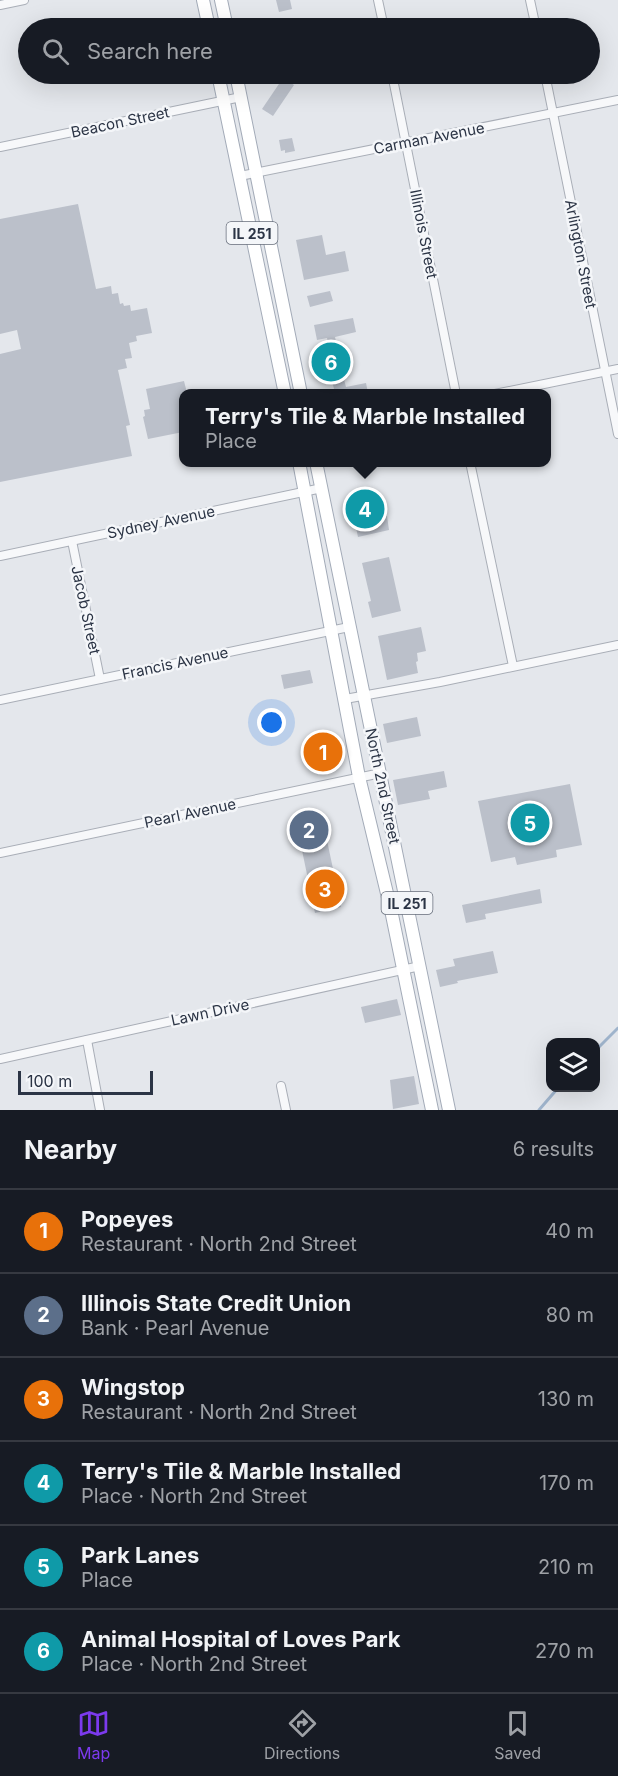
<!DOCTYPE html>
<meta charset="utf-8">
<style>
:root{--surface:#171b24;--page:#242831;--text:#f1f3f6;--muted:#9ea1a6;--line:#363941;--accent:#7c3aed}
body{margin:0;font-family:Inter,sans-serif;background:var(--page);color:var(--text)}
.controls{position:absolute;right:18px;bottom:18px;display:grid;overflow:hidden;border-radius:12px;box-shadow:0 6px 24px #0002}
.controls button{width:54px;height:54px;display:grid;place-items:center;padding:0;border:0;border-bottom:2px solid var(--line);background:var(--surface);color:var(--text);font:30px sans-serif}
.scale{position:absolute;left:18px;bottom:15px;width:135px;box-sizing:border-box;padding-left:6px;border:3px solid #2b3445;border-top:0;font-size:16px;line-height:21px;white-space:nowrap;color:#2b3445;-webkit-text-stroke:4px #f4f6f9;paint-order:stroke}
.you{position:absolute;left:272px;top:723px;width:21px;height:21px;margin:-15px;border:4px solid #fff;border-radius:50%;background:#1a73e8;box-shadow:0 0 0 9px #1a73e833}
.badge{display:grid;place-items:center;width:39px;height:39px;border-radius:50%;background:var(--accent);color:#fff;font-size:20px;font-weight:700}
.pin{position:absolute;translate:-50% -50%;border:3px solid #fff;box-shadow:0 2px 6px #0006}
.popup{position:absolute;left:179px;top:389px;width:372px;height:78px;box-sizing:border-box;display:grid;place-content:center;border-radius:12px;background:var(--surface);filter:drop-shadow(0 2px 4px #0005);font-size:20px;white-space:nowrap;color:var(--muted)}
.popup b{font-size:22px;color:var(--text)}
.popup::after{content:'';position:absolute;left:50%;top:100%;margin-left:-12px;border:12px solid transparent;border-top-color:var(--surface)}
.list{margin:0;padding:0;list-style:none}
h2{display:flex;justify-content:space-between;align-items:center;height:78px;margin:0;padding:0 24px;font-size:26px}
h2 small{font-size:20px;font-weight:400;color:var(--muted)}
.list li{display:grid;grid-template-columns:39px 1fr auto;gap:18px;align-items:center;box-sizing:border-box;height:84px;padding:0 24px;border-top:2px solid var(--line)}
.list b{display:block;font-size:22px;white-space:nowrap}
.list p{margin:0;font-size:20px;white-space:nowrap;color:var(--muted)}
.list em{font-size:20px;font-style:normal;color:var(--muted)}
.icon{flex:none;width:33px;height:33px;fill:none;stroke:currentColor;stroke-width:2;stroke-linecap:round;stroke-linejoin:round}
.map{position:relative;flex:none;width:618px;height:1110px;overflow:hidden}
.search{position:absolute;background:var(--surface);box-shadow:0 6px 24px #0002;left:18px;right:18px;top:18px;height:66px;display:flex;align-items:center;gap:15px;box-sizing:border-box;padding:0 21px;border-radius:33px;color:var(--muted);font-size:22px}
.sheet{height:582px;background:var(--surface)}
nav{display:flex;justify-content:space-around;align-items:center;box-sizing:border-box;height:84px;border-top:2px solid var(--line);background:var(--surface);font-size:16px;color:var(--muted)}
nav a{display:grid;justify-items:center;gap:3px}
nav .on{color:var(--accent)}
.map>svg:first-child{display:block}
</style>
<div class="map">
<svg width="618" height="1110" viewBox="0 0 618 1110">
<rect width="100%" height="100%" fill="#e4e7ec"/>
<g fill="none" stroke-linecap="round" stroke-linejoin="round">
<g stroke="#9fb4cc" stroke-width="3">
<polyline points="596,1050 618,1028"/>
<polyline points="539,1110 558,1088"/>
</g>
</g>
<g fill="#bbc0ca">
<polygon points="276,0 290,0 292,9 279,12"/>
<polygon points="62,20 63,28 39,28 39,25"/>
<polygon points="283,78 294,85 273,116 262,109"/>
<polygon points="292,138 295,151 285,153 285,150 281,151 279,140"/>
<polygon points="78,204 96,289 111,286 112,294 118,293 120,304 123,303 124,306 130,305 131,311 147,308 152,333 136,336 137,341 129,343 132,358 125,359 127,368 118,370 130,425 126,426 132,456 0,482 0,354 21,349 17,330 0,334 0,219"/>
<polygon points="322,235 326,255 345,251 349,271 304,280 296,240"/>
<polygon points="330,291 333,301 310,307 307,296"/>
<polygon points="353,318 356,332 335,337 341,365 350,363 352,370 342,372 346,387 366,383 368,393 331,393 331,390 334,389 330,372 324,374 320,359 331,357 327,338 317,340 314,325"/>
<polygon points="184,381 187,393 183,393 183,432 148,439 143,417 145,416 144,410 150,409 146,389"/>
<polygon points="376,498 380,518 387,516 389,530 358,537 351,504"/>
<polygon points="389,557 401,611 372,618 368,602 371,601 362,563"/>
<polygon points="421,627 426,651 417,653 418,661 416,662 418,673 387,680 378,636"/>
<polygon points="310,670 313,683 284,689 281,675"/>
<polygon points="417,717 421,736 387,743 383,724"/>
<polygon points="330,740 331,744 340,742 343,754 306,762 303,749 323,745 323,741"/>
<polygon points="444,771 447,787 428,791 430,799 398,805 393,780"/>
<polygon points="570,784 582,845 556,850 557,857 517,865 515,857 491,862 478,801"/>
<polygon points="313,818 315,828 324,826 341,907 315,913 298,831 302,830 300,820"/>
<polygon points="540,889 542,903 485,914 486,919 466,923 462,905"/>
<polygon points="493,951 498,973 457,981 458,983 440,987 436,970 455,966 453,959"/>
<polygon points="397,999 401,1015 365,1023 361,1007"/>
<polygon points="414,1076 419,1104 393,1109 390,1080"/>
</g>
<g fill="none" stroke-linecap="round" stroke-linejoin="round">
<defs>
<g id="street">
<polyline points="378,0 384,28"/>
<polyline points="530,0 536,28"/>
<polyline points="0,5 24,0"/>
<polyline points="392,74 456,394"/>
<polyline points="545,74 618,434"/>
<polyline points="0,147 241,97"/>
<polyline points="240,176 618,100"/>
<polyline points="495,394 618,369"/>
<polyline points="470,462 513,666"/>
<polyline points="72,541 100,679"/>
<polyline points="0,556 322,488"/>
<polyline points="345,699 440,682 618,645"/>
<polyline points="0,700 349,627"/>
<polyline points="0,853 381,773"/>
<polyline points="87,1040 100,1110"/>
<polyline points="0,1059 420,966"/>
<polyline points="281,1086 286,1110"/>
</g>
<g id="primary">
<polyline points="203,0 209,28"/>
<polyline points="221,0 227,28"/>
<polyline points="218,74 285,394"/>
<polyline points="236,74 301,394"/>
<polyline points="299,462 359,777 391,910 432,1110"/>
<polyline points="316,462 449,1110"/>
</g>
</defs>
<use href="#street" stroke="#a9aeb7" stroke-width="10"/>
<use href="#primary" stroke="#a3abb8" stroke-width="14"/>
<use href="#street" stroke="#f7f8fa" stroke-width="8"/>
<use href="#primary" stroke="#fff" stroke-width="12"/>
</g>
<g text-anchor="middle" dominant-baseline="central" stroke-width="5" stroke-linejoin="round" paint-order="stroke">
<g fill="#f4f6f9" stroke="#676e7b" stroke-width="1.5">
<rect x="226.5" y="222" width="51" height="22" rx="4.5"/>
<rect x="381.5" y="892" width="51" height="22" rx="4.5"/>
</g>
<g font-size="14" font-weight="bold" fill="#2b3445">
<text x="252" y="233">IL 251</text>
<text x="407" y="903">IL 251</text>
</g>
<g font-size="15" fill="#2b3445" stroke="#f4f6f9">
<text transform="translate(120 122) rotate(-12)">Beacon Street</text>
<text transform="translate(429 138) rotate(-11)">Carman Avenue</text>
<text transform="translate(424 234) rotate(79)">Illinois Street</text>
<text transform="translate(581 254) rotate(79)">Arlington Street</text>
<text transform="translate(161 522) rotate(-12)">Sydney Avenue</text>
<text transform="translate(86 610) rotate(78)">Jacob Street</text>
<text transform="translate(175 663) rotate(-12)">Francis Avenue</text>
<text transform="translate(383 786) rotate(78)">North 2nd Street</text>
<text transform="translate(190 813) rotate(-12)">Pearl Avenue</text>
<text transform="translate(210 1012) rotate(-12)">Lawn Drive</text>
</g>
</g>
</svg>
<div class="controls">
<button><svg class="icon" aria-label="layers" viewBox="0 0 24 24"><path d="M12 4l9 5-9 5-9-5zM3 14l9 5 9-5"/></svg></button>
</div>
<div class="scale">100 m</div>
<div class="you"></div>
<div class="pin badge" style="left:323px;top:752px;background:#e8710a">1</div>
<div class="pin badge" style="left:309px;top:830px;background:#5c6f8a">2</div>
<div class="pin badge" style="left:325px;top:889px;background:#e8710a">3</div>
<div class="pin badge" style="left:365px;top:509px;background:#0f9aa8">4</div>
<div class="popup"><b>Terry's Tile &amp; Marble Installed</b>Place</div>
<div class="pin badge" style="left:530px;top:823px;background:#0f9aa8">5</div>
<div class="pin badge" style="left:331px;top:362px;background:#0f9aa8">6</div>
<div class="search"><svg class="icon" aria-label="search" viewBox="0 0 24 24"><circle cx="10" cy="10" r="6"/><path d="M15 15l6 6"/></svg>Search here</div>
</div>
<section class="sheet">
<h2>Nearby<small>6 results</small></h2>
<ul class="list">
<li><span class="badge" style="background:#e8710a">1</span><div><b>Popeyes</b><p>Restaurant · North 2nd Street</p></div><em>40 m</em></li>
<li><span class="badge" style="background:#5c6f8a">2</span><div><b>Illinois State Credit Union</b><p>Bank · Pearl Avenue</p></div><em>80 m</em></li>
<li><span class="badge" style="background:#e8710a">3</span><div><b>Wingstop</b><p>Restaurant · North 2nd Street</p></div><em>130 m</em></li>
<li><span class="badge" style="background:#0f9aa8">4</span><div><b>Terry's Tile &amp; Marble Installed</b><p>Place · North 2nd Street</p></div><em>170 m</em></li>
<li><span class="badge" style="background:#0f9aa8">5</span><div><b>Park Lanes</b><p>Place</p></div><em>210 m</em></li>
<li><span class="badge" style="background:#0f9aa8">6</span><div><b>Animal Hospital of Loves Park</b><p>Place · North 2nd Street</p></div><em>270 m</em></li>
</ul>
</section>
<nav>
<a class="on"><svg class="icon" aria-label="map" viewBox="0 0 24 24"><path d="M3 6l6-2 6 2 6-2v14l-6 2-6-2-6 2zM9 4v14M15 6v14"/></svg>Map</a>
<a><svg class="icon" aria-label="directions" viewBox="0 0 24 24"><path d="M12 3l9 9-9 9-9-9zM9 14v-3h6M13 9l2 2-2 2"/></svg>Directions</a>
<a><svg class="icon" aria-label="saved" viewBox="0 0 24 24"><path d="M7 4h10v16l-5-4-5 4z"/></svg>Saved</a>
</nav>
